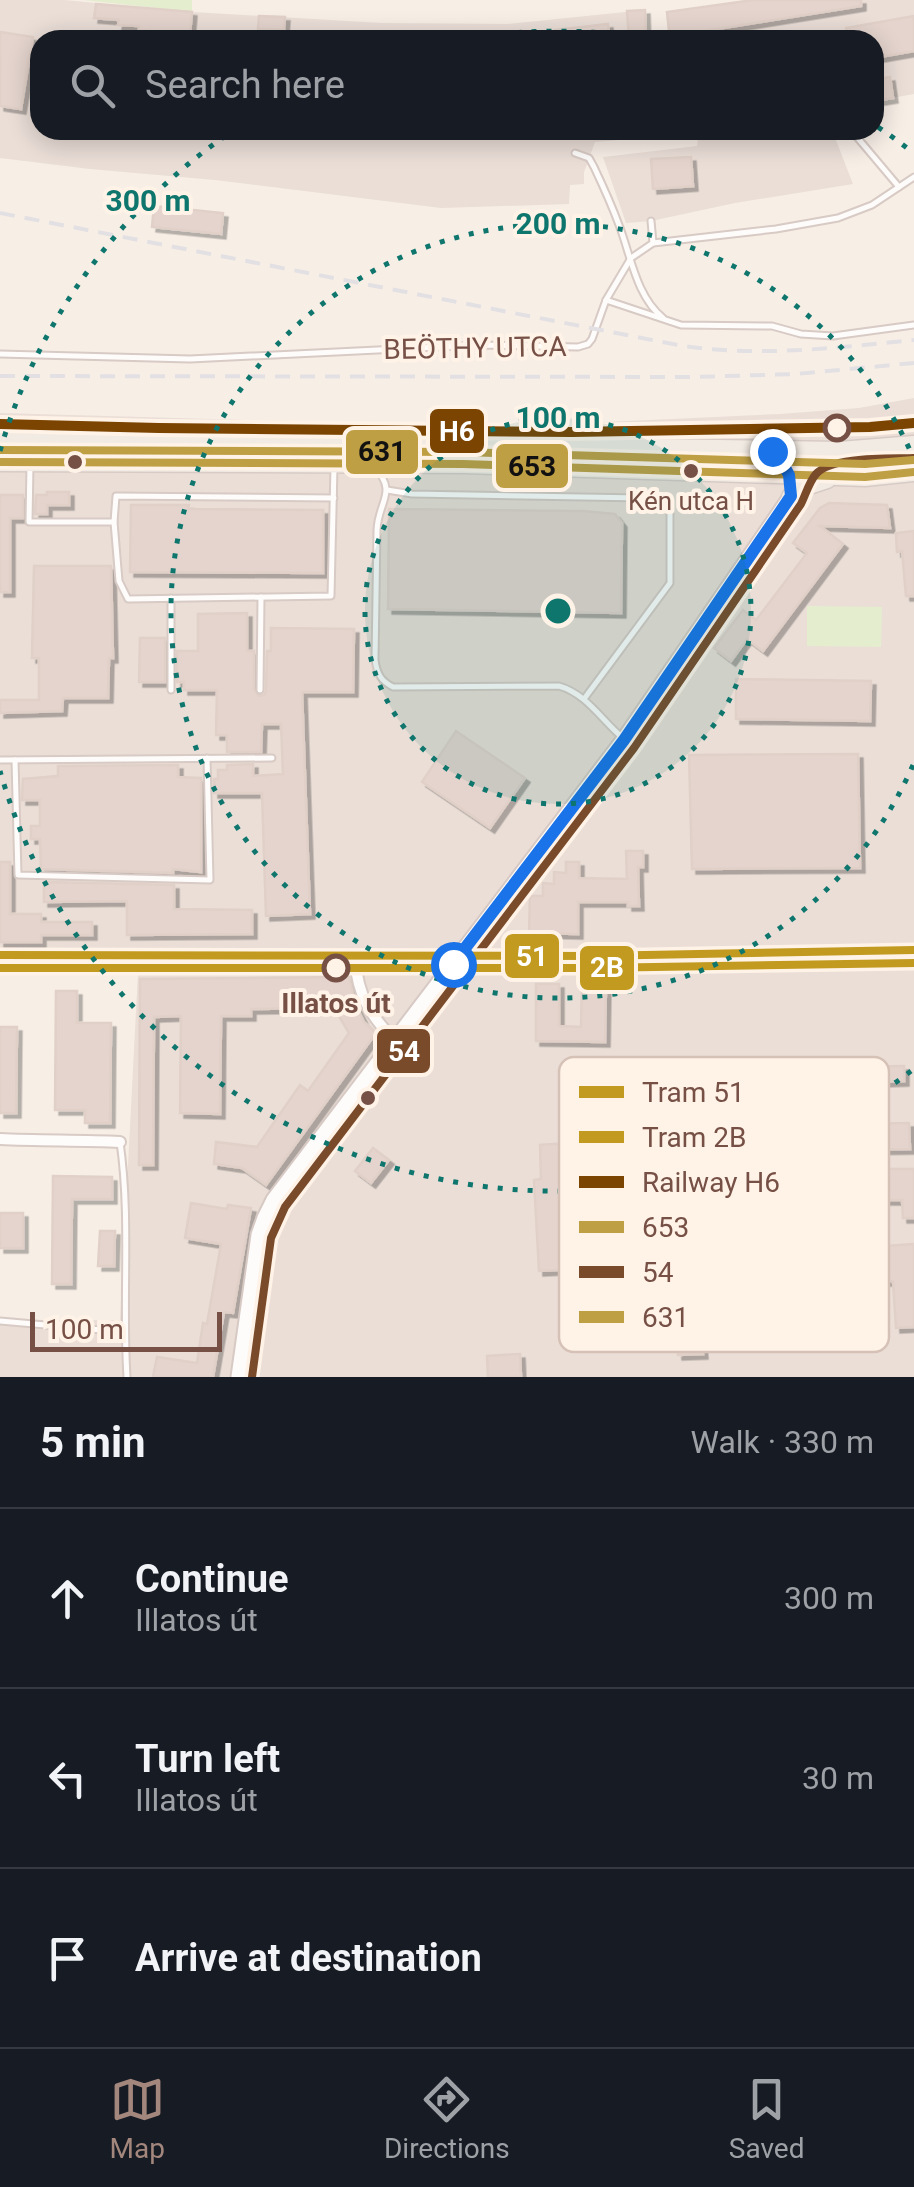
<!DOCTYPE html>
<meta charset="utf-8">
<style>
:root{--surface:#171b24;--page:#242831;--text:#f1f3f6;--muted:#9ea1a6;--line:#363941;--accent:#a3877d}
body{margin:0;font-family:Roboto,sans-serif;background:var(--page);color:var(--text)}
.scale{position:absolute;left:30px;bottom:25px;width:192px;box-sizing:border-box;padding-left:10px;border:5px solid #764f45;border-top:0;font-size:28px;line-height:35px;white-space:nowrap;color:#764f45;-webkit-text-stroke:8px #fff2e7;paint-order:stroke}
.stop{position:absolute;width:30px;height:30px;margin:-22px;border:8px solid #1a73e8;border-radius:50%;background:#fff}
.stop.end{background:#1a73e8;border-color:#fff;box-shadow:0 2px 10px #0008}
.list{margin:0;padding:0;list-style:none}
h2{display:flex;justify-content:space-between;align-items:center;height:130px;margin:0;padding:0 40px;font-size:42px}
h2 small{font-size:32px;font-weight:400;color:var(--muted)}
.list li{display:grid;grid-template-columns:65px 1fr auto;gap:30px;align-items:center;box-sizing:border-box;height:180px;padding:0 40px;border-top:2px solid var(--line)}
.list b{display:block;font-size:38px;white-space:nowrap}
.list p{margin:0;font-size:32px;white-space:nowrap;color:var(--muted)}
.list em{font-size:32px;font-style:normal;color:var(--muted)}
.icon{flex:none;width:55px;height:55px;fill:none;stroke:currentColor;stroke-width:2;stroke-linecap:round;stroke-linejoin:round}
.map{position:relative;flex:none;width:914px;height:1377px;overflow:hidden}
.search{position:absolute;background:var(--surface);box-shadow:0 5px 25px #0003;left:30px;right:30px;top:30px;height:110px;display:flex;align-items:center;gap:25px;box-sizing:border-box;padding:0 35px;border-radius:30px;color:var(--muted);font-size:38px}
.sheet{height:670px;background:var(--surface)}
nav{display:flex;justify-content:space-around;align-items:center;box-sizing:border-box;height:140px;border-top:2px solid var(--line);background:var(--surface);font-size:28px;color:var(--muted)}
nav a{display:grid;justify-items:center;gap:5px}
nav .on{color:var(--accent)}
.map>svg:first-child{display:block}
</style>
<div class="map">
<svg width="914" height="1377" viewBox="0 0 914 1377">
<defs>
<filter id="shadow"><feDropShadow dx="4.5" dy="4.5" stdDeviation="0" flood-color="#0004"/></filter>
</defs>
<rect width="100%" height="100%" fill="#f7eee6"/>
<g fill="#eaded7">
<polygon points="0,0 64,0 192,12 381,23 507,24 645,10 646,40 40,40 40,130 653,130 654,137 595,142 584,172 584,184 570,185 569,204 441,208 215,180 90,169 0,158"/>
<polygon points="753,0 914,0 914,94 874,101 874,40 670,40 667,12"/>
<polygon points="759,130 832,130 853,184 735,203 651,221 626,223 603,157 697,146 698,137"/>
<polygon points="914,398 914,1377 0,1377 0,1320 120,1320 138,973 0,973 0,413 429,425 563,424 780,414 859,408"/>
</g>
<g fill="#e5edcf">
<polygon points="83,0 192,0 192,12"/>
<polygon points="807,606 882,607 881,647 807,646"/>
</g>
<g fill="#e4d4cd" stroke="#e0d0c8" stroke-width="2.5" filter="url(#shadow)">
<polygon points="753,0 861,0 861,6 698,32 699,40 670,40 667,12"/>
<polygon points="96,4 192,12 190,34 139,30 139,26 118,25 119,20 94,18"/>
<polygon points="645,10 646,40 629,40 627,11"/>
<polygon points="259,16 285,17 284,30 258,29"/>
<polygon points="914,16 914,51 874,58 874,40 848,40 846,28"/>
<polygon points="608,24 610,40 556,40 555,30"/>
<polygon points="0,32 33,37 21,109 0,106"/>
<polygon points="890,77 893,98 874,101 874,80"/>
<polygon points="691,157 693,186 653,189 651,159"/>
<polygon points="154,206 223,213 221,234 152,227"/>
<polygon points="47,492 69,492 69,505 47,505 47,514 35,514 36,495 47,495"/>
<polygon points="0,495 23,495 23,518 10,518 10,592 0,592"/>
<polygon points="829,503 887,505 890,528 820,526 843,544 763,651 747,639 731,661 714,648 743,610 756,620 807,553 793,543 820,508"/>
<polygon points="131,505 189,505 188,509 323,510 323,573 130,572"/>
<polygon points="389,509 584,511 615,514 622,523 621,613 388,609"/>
<polygon points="914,531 914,596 906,596 902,551 897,552 896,533"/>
<polygon points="34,566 111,566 113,658 109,658 108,698 63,698 62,711 0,713 0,700 39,700 39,658 32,658"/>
<polygon points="247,613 247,651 254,651 254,690 259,696 264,695 266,691 267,651 271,651 271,628 354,629 353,692 302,692 310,914 266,916 262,793 214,793 214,779 218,779 218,770 227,770 227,765 253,764 253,776 283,774 281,724 262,724 261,752 227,752 227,735 216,735 217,690 184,690 184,682 177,682 177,651 198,651 198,614"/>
<polygon points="140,638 165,638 165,682 139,682"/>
<polygon points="736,679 871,681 870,721 736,719"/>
<polygon points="456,731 525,778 490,828 422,782"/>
<polygon points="858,754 860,868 692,869 689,755"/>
<polygon points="178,765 178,777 201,778 201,872 173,869 173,873 41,869 40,839 31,839 31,826 40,826 40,800 22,800 23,779 58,776 58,766"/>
<polygon points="626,851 643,851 643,867 638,867 639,906 628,906 628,902 578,902 578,934 529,933 530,896 543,896 543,883 554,884 554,872 566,873 566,862 579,862 579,878 627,879"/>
<polygon points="0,862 10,862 10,914 41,914 41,922 92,922 92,935 41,935 41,942 0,942"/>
<polygon points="44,882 174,885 174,909 252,910 252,934 127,935 127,901 44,902"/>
<polygon points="349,977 356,1006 364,1022 376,1033 266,1185 242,1168 214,1164 216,1142 257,1147 300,1085 308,1091 349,1033 334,1008 251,1009 251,1016 221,1016 220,1114 180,1113 181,1016 154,1017 153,1165 139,1165 140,979"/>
<polygon points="536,984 559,984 559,1026 581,1027 582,984 606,985 605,1042 536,1041"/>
<polygon points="56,991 77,991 77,1023 111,1023 110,1123 85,1123 85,1110 55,1110"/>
<polygon points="0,1027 17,1027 16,1113 0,1113"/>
<polygon points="904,1066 904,1081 876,1082 876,1097 863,1097 863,1086 848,1087 847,1067"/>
<polygon points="909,1123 910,1149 845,1150 844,1124"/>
<polygon points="583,1142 585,1177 594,1176 599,1268 539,1271 534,1180 541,1179 540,1145"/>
<polygon points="373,1148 389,1160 371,1183 355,1171"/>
<polygon points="848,1169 914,1169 914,1218 903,1218 902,1200 860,1200 860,1222 849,1222"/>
<polygon points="53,1176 112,1177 112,1199 72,1199 71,1284 52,1284"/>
<polygon points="191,1203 227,1209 228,1205 251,1208 233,1313 224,1312 213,1377 153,1377 157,1357 197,1363 203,1323 207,1324 221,1244 185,1238"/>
<rect x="0" y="1213" width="23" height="35"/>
<polygon points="100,1231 115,1231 114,1266 98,1266"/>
<polygon points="914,1244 914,1327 896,1328 893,1281 885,1281 884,1263 873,1264 872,1247"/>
<polygon points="700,1310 703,1354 678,1355 675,1312"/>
<polygon points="520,1354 521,1377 488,1377 487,1356"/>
</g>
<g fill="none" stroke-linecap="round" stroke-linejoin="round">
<defs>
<g id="lane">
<polyline points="851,130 899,187"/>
<path d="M575 153 589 158 594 167C603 186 612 206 619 225 631 256 636 296 663 318"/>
<polyline points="651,221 653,243"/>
<polyline points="606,300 631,258 653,243 776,229 838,218 872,205 914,177"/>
<polyline points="0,354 190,359 480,345 578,347 588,344 592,339 606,300 681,325 772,326 801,334 833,336 914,325"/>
<polyline points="30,465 29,522 114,522 119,581 128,599 331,596 334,467"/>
<path d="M375 468C398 492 378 502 377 530L375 660C377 674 381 681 393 687L559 686C587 694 602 721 624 739"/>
<polyline points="387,490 412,494 643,498 668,506 670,514 670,583 584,699"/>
<polyline points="114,522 116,496 334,498"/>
<polyline points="171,690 171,598"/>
<polyline points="260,690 261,597"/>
<polyline points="0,760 272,758"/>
<polyline points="15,760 18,875 210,880 207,758"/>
<path d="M120 1142C131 1219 122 1299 127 1377"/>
<polyline points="0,1321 124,1332"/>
</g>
<g id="street">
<polyline points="0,960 456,960 914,953"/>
<path d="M355 960C358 996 370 1015 395 1041"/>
<path d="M0 1139C40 1141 80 1140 120 1142"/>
</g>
<path id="secondary" d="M239 1377 259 1235 265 1218 274 1200 624 740 791 497C801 474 805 459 831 453"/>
<g id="primary">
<polyline points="0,442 462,445 840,451 914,445"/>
<polyline points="0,462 463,464 836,476 865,477 914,472"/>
<polyline points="791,497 809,485 827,479"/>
</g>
</defs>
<use href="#lane" stroke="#d8cac4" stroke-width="9"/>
<use href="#street" stroke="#d8cac4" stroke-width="14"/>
<use href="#secondary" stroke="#d7c9c3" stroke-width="19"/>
<use href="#primary" stroke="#d8cbc6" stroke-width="21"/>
<use href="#lane" stroke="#fefcfb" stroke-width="5"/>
<use href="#street" stroke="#fefcfb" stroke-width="10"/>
<use href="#secondary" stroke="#fefcfb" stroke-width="15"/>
<use href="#primary" stroke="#f2ebe3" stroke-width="18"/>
<g stroke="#e3e0e3" stroke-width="4" stroke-dasharray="15 10" stroke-linecap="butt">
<path d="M0 213 683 346C761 357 836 348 914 340"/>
<polyline points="0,376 694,377 796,374 914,363"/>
</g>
<defs>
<polyline id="bus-1" points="0,462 463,464 865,477 914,472"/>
<path id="bus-2" d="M252 1377 271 1238 285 1207 634 748 801 504C806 494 809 482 816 474 832 456 891 459 914 458"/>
<polyline id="bus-3" points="0,450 463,452 865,464 913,460"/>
</defs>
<use href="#bus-1" stroke="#fff2e7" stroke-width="15"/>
<use href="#bus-2" stroke="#fff2e7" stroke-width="15"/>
<use href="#bus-3" stroke="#fff2e7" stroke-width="15"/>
<use href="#bus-1" stroke="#bf9f44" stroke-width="8"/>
<use href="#bus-2" stroke="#7a4b2a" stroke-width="8"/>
<use href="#bus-3" stroke="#bf9f44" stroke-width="8"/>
<defs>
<polyline id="rail-1" points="0,424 159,428 572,432 870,427 914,423"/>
</defs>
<use href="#rail-1" stroke="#fff2e7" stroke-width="18"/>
<use href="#rail-1" stroke="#7b4400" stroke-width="10"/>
<defs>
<polyline id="tram-1" points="0,955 592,956 914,950"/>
<polyline id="tram-2" points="0,968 592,968 914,963"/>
</defs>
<use href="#tram-1" stroke="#fff2e7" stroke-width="15"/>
<use href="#tram-2" stroke="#fff2e7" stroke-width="15"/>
<use href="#tram-1" stroke="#c19a1f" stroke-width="8"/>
<use href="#tram-2" stroke="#c19a1f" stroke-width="8"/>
</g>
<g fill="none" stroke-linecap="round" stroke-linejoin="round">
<polyline stroke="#1a73e8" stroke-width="12" points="453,964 624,740 791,496 789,475 776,451 772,451"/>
</g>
<circle cx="558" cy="611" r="193" fill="#0f766e" fill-opacity=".12"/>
<g fill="none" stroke="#0f766e" stroke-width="5" stroke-dasharray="5 10">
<circle cx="558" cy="611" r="193"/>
<path d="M913 765A387 387 0 1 1 913 457"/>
<path d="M911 1071A580 580 0 0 1 0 771M0 451A580 580 0 0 1 234 130M457 40A580 580 0 0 1 659 40M878 127A580 580 0 0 1 911 151"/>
</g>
<g fill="#fff2e7" stroke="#764f45" stroke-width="5">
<circle cx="837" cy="428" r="12"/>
<circle cx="336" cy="968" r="12"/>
</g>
<g fill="#764f45" stroke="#fff2e7" stroke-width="4">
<circle cx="75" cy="462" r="9"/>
<circle cx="691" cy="471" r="9"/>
<circle cx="368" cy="1098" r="9"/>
</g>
<g text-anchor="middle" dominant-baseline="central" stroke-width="8" stroke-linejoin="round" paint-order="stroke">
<g font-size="26" fill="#764f45" stroke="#fff2e7">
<text x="691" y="501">Kén utca H</text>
</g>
<g font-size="28" fill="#764f45" stroke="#fff2e7">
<text transform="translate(475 348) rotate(-1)">BEÖTHY UTCA</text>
</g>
<g font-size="28" font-weight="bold" fill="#764f45" stroke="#fff2e7">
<text x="336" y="1003">Illatos út</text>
</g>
</g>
<rect x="559" y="1057" width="330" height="295" rx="15" fill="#fff2e7" stroke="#d6c1b6" stroke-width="2.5"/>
<rect x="579" y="1086" width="45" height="12" fill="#c19a1f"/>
<rect x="579" y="1131" width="45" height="12" fill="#c19a1f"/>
<rect x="579" y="1176" width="45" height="12" fill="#7b4400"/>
<rect x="579" y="1221" width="45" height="12" fill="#bf9f44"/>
<rect x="579" y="1266" width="45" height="12" fill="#7a4b2a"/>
<rect x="579" y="1311" width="45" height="12" fill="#bf9f44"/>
<g font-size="28" fill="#764f45">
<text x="642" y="1102">Tram 51</text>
<text x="642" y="1147">Tram 2B</text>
<text x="642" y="1192">Railway H6</text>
<text x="642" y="1237">653</text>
<text x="642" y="1282">54</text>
<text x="642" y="1327">631</text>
</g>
<circle cx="558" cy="611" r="15" fill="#0f766e" stroke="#fff2e7" stroke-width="5"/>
<g font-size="30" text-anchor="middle" font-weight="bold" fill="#0f766e" stroke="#fff2e7" stroke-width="8" stroke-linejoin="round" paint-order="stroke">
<text x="148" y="211">300 m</text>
<text x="558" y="234">200 m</text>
<text x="558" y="428">100 m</text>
</g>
<g stroke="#fff2e7" stroke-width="4">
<rect x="428" y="407" width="58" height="48" rx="10" fill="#7b4400"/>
<rect x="344" y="428" width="76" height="48" rx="10" fill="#bf9f44"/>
<rect x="494" y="442" width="76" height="48" rx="10" fill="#bf9f44"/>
<rect x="503" y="932" width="58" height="48" rx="10" fill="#c19a1f"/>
<rect x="578" y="944" width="58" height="48" rx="10" fill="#c19a1f"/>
<rect x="375" y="1027" width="57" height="48" rx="10" fill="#7a4b2a"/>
</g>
<g font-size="28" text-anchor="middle" font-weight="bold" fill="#fff">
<text x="457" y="441">H6</text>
<text x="532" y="966">51</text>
<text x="607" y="977">2B</text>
<text x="404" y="1061">54</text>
</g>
<g font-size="28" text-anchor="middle" font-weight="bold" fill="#111">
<text x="382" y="461">631</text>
<text x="532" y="476">653</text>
</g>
</svg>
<div class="scale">100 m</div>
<div class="stop" style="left:453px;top:964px"></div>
<div class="stop end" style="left:772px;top:451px"></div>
<div class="search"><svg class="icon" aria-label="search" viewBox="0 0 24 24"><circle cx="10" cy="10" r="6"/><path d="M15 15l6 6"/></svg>Search here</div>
</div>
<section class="sheet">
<h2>5 min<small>Walk · 330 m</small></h2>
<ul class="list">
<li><svg class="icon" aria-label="ahead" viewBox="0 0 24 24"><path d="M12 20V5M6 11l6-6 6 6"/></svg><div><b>Continue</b><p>Illatos út</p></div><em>300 m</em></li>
<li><svg class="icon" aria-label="left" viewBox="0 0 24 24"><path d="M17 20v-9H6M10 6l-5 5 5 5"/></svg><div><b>Turn left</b><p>Illatos út</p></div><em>30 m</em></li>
<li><svg class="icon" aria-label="arrive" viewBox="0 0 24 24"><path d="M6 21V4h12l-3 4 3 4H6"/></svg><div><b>Arrive at destination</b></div></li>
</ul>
</section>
<nav>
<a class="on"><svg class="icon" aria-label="map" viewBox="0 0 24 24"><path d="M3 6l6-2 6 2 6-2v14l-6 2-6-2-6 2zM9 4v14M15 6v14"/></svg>Map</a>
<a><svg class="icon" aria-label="directions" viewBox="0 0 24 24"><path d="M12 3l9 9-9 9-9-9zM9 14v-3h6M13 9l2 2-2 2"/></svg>Directions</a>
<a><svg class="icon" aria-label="saved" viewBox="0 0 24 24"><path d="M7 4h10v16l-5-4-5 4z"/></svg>Saved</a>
</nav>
